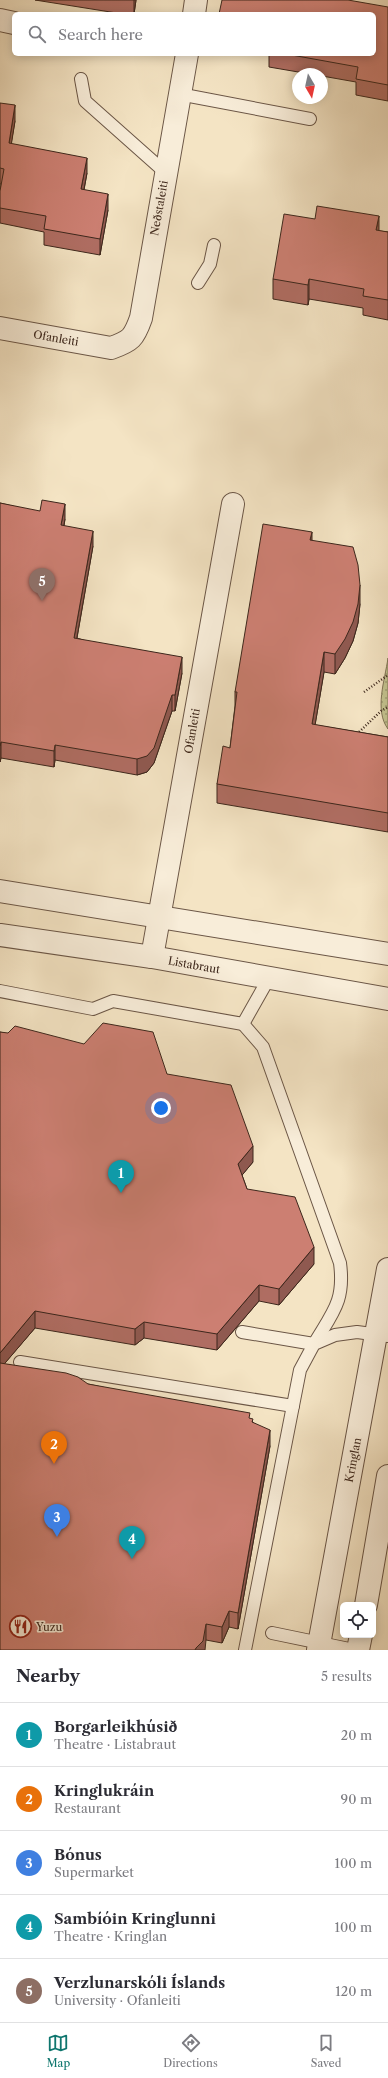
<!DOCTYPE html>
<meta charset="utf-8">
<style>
:root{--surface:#fff;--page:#f7f7f7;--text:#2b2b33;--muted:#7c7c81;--line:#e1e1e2;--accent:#0f766e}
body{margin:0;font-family:"Libre Caslon Text",serif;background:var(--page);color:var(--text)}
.controls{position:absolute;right:12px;bottom:12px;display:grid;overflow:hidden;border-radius:6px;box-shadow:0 2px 10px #0003}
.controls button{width:36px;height:36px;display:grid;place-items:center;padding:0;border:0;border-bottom:1px solid var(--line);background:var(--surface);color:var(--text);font:20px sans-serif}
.compass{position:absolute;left:292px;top:68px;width:36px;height:36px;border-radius:50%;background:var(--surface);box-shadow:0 2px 10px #0003;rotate:171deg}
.you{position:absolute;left:161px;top:1108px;width:14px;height:14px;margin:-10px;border:3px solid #fff;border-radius:50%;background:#1a73e8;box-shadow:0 0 0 6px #1a73e833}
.badge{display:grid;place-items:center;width:26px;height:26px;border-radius:50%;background:var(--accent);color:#fff;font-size:13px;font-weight:700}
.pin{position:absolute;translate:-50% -33px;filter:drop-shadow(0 1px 2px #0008)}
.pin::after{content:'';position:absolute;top:21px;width:14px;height:12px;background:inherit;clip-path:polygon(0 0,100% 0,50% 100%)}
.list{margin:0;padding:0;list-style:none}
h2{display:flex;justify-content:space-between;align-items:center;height:52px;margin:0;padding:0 16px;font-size:17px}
h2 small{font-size:13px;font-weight:400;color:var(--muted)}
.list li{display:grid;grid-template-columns:26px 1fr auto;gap:12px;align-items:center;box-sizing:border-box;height:64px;padding:0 16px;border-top:1px solid var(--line)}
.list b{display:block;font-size:15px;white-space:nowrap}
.list p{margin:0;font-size:13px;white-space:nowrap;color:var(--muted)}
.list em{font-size:13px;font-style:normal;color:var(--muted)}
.icon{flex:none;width:22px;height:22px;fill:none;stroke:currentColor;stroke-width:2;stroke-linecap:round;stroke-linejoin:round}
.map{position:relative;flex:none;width:388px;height:1650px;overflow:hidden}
.search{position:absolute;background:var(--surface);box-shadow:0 2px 10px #0003;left:12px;right:12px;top:12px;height:44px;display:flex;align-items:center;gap:10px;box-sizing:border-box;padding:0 14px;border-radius:6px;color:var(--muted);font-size:15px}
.sheet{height:372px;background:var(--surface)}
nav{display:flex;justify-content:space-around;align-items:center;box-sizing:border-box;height:56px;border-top:1px solid var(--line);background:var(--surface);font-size:11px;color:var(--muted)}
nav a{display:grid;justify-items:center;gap:2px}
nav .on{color:var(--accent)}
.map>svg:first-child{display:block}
</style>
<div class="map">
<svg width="388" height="1650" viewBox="0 0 388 1650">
<defs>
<pattern id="grass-dots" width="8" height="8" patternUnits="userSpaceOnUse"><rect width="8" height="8" fill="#c3c28f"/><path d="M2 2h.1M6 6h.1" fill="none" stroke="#a09e74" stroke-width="1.8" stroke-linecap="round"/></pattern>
</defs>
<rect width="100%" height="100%" fill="#f4e4c4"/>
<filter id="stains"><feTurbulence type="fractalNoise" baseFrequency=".005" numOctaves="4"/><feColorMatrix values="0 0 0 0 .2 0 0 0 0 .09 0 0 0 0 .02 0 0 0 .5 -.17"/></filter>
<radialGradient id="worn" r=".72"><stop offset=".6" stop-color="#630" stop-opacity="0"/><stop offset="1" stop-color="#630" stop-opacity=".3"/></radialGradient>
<path fill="url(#grass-dots)" stroke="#807456" d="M388 658V729C374 710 385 680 388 658Z"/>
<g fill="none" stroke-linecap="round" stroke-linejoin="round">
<defs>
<g id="service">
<polyline points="81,79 85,101 166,173"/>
<polyline points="179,94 310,119"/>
<polyline points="198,283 210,264 214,245"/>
<polyline points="0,991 93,1009 113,1001 243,1024 269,978"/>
<path d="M242 1332 314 1344C333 1312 345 1301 340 1263L263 1047 243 1024"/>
<polyline points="20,1362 293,1406"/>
<polyline points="272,1633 354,1650"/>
<polyline points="245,1650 300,1370 314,1344 335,1335 357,1332 388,1336"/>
</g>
<g id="minor">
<polyline points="194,14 196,0"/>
<polyline points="0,20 14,23"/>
<path d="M0 328 111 348C131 341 134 338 141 318L187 54"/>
<polyline points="152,957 233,504"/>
<polyline points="366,1605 388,1476"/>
<polyline points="318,1650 388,1269"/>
<polyline points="358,1650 361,1635"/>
</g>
<g id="tertiary">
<polyline points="0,891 388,954"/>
<polyline points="0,935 152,957 388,999"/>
</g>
</defs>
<use href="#service" stroke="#6b5646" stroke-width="14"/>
<use href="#minor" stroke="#6b5646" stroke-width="24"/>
<use href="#tertiary" stroke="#6b5646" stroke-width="24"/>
<g stroke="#3d271c" stroke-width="2.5" stroke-dasharray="1 2" stroke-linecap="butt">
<polyline points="364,692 388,675"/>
<polyline points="357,734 381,711 388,707"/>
</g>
<use href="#service" stroke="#f8edd9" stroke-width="12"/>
<use href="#minor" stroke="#f8edd9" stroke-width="22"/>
<use href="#tertiary" stroke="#f8edd9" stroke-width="22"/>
</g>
<g fill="#af6d62" stroke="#3d271c">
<polygon points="35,0 136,0 134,14 123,14"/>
<polygon points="388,7 388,101 356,95 356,82 322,76 322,74 310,74 269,67 269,54 374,54"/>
<polygon points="0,103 15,121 11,144 87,173 84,190 108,210 100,255 44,245 44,232 0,223 0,191 1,184 0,184"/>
<polygon points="379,231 388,232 388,320 363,315 363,308 309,299 308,305 273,299 273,279"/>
<polygon points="0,503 65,519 64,526 93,546 77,638 182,673 175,711 172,711 154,763 147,772 137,775 55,760 54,767 1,758 0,762"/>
<polygon points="312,540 360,604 358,623 353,641 345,658 335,674 324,672 315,725 388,737 388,832 217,803 217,784 230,748 235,706 235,692"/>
<polygon points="0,1032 167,1074 253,1162 242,1175 247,1189 314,1264 279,1305 259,1301 217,1350 144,1338 135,1345 35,1328 4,1364 88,1384 250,1419 253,1422 270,1446 238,1629 229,1627 222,1643 206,1640 0,1650"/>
</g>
<g fill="#8f5950" stroke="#3d271c">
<polygon points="134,0 136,0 134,14"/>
<polygon points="15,105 15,121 9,159 9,143"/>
<polygon points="87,158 87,173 81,205 81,189"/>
<polygon points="108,194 108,210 100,255 100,239"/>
<polygon points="379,216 379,235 376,230"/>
<polygon points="309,279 309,299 308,305 308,285"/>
<polygon points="65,504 65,519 61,541 61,525"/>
<polygon points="93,531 93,546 74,654 74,638"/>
<polygon points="312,532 312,551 310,540"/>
<polygon points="360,585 360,604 358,623 353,641 345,658 335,674 335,654"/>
<polygon points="324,652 324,672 312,743 312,724"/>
<polygon points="182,657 182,673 175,711 175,695"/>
<polygon points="172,695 172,711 154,763 147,772 137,775 137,759"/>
<polygon points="1,742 1,758 0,762 0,746"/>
<polygon points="55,745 55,760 54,767 54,751"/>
<polygon points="253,1146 253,1162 238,1180 238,1164"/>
<polygon points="314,1247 314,1264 279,1305 279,1289"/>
<polygon points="259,1285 259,1301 217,1350 217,1334"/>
<polygon points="35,1311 35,1328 0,1369 0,1353"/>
<polygon points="144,1322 144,1338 135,1345 135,1329"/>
<polygon points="270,1430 270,1446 238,1629 238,1613"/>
<polygon points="229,1611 229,1627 222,1643 222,1627"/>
<polygon points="206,1624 206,1640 205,1650 195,1650"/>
</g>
<g fill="#cc7f72" stroke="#3d271c">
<polygon points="222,0 348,0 388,7 388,85 356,79 358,67 286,54 374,54 374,14 219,14"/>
<polygon points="0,103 15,105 9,143 87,158 81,189 108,194 100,239 44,229 46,216 0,208 0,191 4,169 0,168"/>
<polygon points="317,206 379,216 376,230 388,232 388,300 363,296 364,289 309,279 308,285 273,279 284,214 315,219"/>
<polygon points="42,500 65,504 61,525 93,531 74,638 182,657 175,695 172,695 154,748 147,756 137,759 55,745 54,751 1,742 0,746 0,503 40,511"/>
<polygon points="263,524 312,532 310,540 353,547 358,565 360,585 358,604 353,622 345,639 335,654 324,652 312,724 388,737 388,813 217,784 223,746 230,748 237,692 235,692"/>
<polygon points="103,1023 153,1032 167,1074 231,1085 253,1146 238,1164 247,1189 295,1197 314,1247 279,1289 259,1285 217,1334 144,1322 135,1329 35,1311 0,1353 0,1032 8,1033 15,1026 84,1044"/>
<polygon points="0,1363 66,1373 78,1377 88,1384 250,1413 249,1418 253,1419 252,1422 270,1430 238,1613 229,1611 222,1627 206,1624 203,1641 196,1648 195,1650 0,1650"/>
</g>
<defs>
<symbol id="restaurant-ring" viewBox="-11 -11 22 22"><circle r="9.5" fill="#f8edd9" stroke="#8f2418" stroke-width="1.5"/><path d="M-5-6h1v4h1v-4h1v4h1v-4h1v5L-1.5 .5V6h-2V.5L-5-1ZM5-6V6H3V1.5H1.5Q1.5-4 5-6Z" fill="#8f2418"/></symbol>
</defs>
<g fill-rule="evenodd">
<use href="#restaurant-ring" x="8" y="1614" width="25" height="25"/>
</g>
<g text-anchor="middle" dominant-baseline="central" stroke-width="3" stroke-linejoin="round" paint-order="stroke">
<g font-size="11" fill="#3d271c" stroke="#f8edd9">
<text transform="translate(159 208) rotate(-80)">Neðstaleiti</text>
<text transform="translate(56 338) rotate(10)">Ofanleiti</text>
<text transform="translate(192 731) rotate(-80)">Ofanleiti</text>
<text transform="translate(194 965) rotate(10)">Listabraut</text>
<text transform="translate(353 1460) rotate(-79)">Kringlan</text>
</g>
<g font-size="11" fill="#3d271c" stroke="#f8edd9" text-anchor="start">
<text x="36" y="1627">Yuzu</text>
</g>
</g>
<rect width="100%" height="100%" filter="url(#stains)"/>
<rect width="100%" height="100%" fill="url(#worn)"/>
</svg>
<div class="controls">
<button><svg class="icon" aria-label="locate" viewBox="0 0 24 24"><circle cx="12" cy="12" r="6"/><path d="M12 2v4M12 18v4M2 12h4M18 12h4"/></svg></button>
</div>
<svg class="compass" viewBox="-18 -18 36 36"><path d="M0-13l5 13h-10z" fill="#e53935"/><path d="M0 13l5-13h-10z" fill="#7c7c81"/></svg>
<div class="you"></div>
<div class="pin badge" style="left:121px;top:1193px;background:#0f9aa8">1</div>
<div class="pin badge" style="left:54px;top:1464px;background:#e8710a">2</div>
<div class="pin badge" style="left:57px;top:1537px;background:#3f7fe0">3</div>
<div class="pin badge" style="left:132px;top:1559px;background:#0f9aa8">4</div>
<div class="pin badge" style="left:42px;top:601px;background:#8d6e63">5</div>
<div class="search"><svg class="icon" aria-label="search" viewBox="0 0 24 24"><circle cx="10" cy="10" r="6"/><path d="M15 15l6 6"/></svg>Search here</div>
</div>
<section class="sheet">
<h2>Nearby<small>5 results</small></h2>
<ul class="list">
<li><span class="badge" style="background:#0f9aa8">1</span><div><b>Borgarleikhúsið</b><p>Theatre · Listabraut</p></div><em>20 m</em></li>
<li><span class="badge" style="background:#e8710a">2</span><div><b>Kringlukráin</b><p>Restaurant</p></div><em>90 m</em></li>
<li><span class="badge" style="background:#3f7fe0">3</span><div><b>Bónus</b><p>Supermarket</p></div><em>100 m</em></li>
<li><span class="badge" style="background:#0f9aa8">4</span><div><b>Sambíóin Kringlunni</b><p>Theatre · Kringlan</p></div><em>100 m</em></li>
<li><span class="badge" style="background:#8d6e63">5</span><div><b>Verzlunarskóli Íslands</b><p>University · Ofanleiti</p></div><em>120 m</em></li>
</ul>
</section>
<nav>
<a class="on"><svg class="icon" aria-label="map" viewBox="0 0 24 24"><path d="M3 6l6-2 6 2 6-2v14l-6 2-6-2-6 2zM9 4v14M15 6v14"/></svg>Map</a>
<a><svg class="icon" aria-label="directions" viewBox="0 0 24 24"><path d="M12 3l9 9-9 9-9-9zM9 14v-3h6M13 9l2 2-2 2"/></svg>Directions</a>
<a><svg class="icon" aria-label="saved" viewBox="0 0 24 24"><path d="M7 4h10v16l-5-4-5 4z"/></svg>Saved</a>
</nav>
